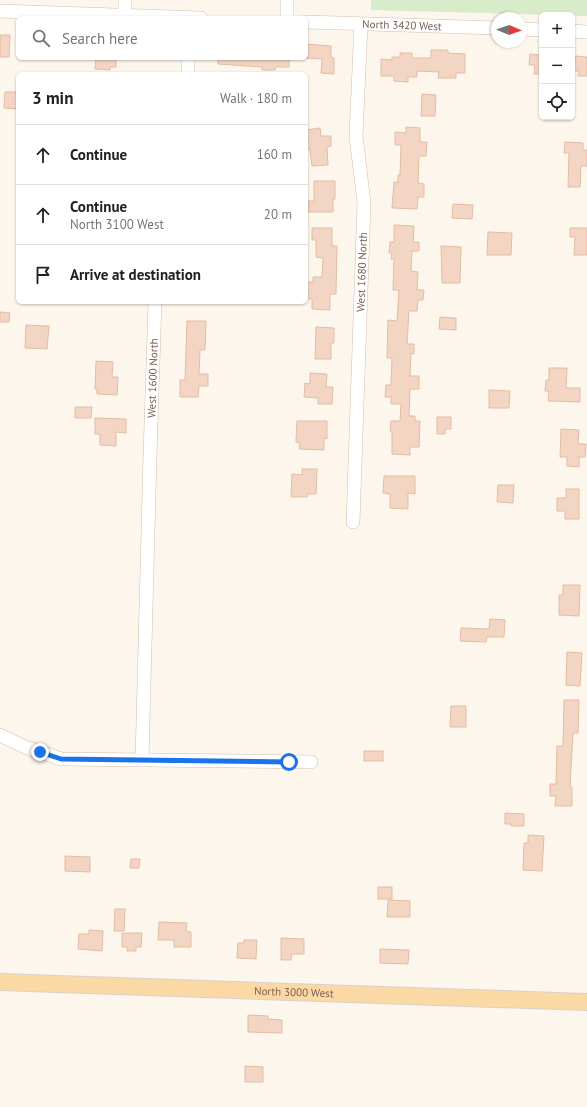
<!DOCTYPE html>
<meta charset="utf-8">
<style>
:root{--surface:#fff;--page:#f2f2f2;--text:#202124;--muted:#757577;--line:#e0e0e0}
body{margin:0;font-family:"PT Sans",sans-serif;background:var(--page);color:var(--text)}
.controls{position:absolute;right:12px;top:12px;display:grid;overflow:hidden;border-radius:6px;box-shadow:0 1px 3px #0004}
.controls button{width:36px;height:36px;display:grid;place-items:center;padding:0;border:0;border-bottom:1px solid var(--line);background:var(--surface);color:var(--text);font:20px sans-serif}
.compass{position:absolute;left:491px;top:12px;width:36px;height:36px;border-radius:50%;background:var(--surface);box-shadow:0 1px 3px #0004;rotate:92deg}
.stop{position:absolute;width:12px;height:12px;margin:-9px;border:3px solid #1a73e8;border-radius:50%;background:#fff}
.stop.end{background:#1a73e8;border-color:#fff;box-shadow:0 1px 4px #0008}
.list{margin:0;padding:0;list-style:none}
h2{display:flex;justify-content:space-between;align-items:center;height:52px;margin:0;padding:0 16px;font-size:17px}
h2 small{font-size:13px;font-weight:400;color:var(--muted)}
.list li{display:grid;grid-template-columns:26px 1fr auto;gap:12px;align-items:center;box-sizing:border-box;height:60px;padding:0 16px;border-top:1px solid var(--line)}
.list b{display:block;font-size:15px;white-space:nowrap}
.list p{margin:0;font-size:13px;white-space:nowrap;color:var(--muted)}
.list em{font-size:13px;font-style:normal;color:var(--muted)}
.icon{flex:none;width:22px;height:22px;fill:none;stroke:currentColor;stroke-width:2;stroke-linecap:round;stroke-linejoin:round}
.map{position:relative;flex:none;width:587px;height:1107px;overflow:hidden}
.search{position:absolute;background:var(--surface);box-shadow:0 1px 3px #0004;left:16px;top:16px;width:292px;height:44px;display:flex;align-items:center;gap:10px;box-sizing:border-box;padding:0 14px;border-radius:6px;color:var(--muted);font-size:15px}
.panel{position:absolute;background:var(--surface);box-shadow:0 1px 3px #0004;left:16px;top:72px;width:292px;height:232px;border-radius:6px}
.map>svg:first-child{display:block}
</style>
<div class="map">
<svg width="587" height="1107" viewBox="0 0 587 1107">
<rect width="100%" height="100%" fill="#fdf6ec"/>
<polygon fill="#d8ecc9" points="371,0 587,0 587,16 371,10"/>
<g fill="#f3d5c3" stroke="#e6bba3">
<polygon points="0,35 10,35 9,57 0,57"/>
<polygon points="306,44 331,46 331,57 334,58 334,74 321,73 322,59 306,58"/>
<polygon points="431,50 448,50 448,53 465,54 465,73 456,73 456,78 438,78 439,72 417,71 417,77 408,77 408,82 394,81 394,76 381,76 381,59 392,60 392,57 400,57 400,53 412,53 412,58 431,58"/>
<polygon points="530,54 542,55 542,74 534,74 535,65 529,65"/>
<polygon points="575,56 587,57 587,76 578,76 579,71 574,71"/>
<polygon points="96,58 116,58 116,67 110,67 110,70 95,69"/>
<polygon points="218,58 289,58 289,67 276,67 275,70 262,70 262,67 218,64"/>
<polygon points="5,92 18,92 18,109 4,108"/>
<polygon points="422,94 436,95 435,116 421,116"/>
<polygon points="406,127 420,128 420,142 427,142 426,156 419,156 418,183 424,184 424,197 418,197 417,209 392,208 394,182 398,182 398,175 400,175 401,145 395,145 395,132 406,133"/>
<polygon points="320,128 321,136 331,136 331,146 327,147 328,165 312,166 310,149 306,149 306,130"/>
<polygon points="565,142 583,143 583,150 587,150 587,166 581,166 580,187 568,187 569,153 564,153"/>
<polygon points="314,181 335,181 335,199 333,199 333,212 308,212 308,201 314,201"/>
<polygon points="453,204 473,205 472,219 452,218"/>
<polygon points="394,225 414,226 413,242 419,242 419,251 412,251 411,271 418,272 417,290 424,290 423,300 418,300 417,311 409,311 407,344 414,344 414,354 411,353 410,376 419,376 419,389 410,389 409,416 415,416 415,421 420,421 419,447 410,447 410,455 392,454 392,432 390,431 391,421 400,421 401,404 391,404 391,397 385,397 386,385 391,385 392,358 387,358 388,320 397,321 399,290 393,290 394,259 391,259 392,253 389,253 390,242 394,242"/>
<polygon points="312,228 332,228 332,246 337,246 336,294 330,294 330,310 312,309 312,299 306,299 307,282 313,282 313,277 322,277 323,258 316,257 316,240 312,240"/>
<polygon points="570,228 587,228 587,255 574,255 575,237 570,237"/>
<polygon points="488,232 512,233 511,255 487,255"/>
<polygon points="441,246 461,247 460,283 442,283"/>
<polygon points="0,312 10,313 9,322 0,322"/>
<polygon points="440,317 456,318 456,330 439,329"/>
<polygon points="187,321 206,321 205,350 200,350 199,374 208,374 208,386 199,386 198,397 180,397 180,380 185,380"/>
<polygon points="26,325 49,326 47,349 25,348"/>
<polygon points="316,327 334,328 334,343 331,343 331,359 315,359"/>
<polygon points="96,361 113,362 112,377 118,377 117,395 97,394 97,389 95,389"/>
<polygon points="549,368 567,368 566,388 580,388 580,402 548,401 549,391 545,391 546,380 549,380"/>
<polygon points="310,373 327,374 326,387 333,387 332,404 318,404 318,398 304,397 305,383 310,384"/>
<polygon points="489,390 510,391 509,408 489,408"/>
<polygon points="75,407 92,407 91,418 75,418"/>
<polygon points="437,417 451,417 451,429 445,429 445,434 437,434"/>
<polygon points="95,418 126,419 126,433 116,432 116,446 100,445 100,434 95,434"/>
<polygon points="297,421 327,421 327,439 324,438 324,450 299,449 300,443 296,442"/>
<polygon points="561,429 579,430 578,444 586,444 585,457 579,457 579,467 567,466 567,457 560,457"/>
<polygon points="302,469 317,469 316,494 308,494 307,497 291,497 292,474 302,475"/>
<polygon points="384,476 415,476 415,494 408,493 408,509 390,508 390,494 383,493"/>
<polygon points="498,485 514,485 513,503 497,502"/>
<polygon points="566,489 579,489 579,519 565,519 565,511 557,511 557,498 566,498"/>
<polygon points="563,585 580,585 579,616 559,615 559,595 563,595"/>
<polygon points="490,619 505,620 504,637 487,637 486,642 460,641 461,628 489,629"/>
<polygon points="567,652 582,653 580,686 566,685"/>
<polygon points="564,700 579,700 578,733 573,733 570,787 572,787 572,806 555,806 556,796 550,796 550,784 556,784 557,746 563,746"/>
<polygon points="451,706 466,706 466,727 450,727"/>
<rect x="364" y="751" width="19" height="10"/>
<polygon points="505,813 524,814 524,826 511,826 511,824 505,824"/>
<polygon points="528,835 544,836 542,871 523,870 524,843 528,843"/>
<polygon points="65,856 90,857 90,872 65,871"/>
<polygon points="131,859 140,859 139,868 130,868"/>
<rect x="378" y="887" width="14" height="12"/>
<polygon points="388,900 410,901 410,917 387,917"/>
<polygon points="115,909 125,909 124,931 114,931"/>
<polygon points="159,922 187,923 186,931 191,932 191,947 174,947 174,940 158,940"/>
<polygon points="89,930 103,931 102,951 78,949 79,934 89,934"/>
<polygon points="122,933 142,933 141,947 136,947 136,951 127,951 127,947 122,947"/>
<polygon points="281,938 304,939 304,954 292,954 291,960 281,960"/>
<polygon points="244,940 257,940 256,959 237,958 238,943 244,943"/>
<polygon points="380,949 409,950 408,964 380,963"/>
<polygon points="248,1015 268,1016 268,1019 282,1020 282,1033 248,1032"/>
<polygon points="245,1066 263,1067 263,1082 245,1082"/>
</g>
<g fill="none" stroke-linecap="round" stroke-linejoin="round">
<defs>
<g id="minor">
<polyline points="0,11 201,18"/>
<polyline points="125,15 125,0"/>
<polyline points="287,18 287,0"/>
<path id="s1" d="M306 22 497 28"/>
<polyline points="521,29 542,30"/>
<polyline points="572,31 587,32"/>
<polyline points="188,74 188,58"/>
<path id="s2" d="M353 522 364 203 356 136 361 24"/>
<polyline points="0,735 25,747 61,759 311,762"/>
<path id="s3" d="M142 760 150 455 155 302"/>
</g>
<g id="major">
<path id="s4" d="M0 982 587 1002"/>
</g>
</defs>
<use href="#minor" stroke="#d1beb0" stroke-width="14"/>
<use href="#major" stroke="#dad1cd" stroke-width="18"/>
<use href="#minor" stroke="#fff" stroke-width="13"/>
<use href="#major" stroke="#fbd9a5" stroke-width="16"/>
</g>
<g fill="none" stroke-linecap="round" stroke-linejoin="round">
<polyline stroke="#1a73e8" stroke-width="5" points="40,752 61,759 289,762"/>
</g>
<g text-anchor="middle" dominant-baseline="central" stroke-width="3.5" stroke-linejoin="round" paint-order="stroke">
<g font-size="11" fill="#7a5c4d" stroke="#fffaf3">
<text stroke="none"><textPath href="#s1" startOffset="96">North 3420 West</textPath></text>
<text stroke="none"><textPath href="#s2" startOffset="250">West 1680 North</textPath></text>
<text stroke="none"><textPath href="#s3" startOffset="382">West 1600 North</textPath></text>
<text stroke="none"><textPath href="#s4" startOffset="294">North 3000 West</textPath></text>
</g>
</g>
</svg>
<div class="controls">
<button>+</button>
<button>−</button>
<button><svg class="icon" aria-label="locate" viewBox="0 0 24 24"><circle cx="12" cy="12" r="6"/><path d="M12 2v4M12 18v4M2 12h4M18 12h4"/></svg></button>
</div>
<svg class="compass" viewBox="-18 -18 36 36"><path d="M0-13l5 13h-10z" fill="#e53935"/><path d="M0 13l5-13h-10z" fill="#757577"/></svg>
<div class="stop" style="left:289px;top:762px"></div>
<div class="stop end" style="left:40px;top:752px"></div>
<div class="search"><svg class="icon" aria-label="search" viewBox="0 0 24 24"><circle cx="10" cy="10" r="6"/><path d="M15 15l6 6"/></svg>Search here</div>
<section class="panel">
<h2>3 min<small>Walk · 180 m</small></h2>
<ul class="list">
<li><svg class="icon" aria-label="ahead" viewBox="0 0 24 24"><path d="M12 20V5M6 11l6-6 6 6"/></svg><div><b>Continue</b></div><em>160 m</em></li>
<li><svg class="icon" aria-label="ahead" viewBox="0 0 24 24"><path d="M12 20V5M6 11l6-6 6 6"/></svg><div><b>Continue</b><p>North 3100 West</p></div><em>20 m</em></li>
<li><svg class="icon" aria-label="arrive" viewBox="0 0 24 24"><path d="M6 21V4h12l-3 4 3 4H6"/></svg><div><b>Arrive at destination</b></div></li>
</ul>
</section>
</div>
